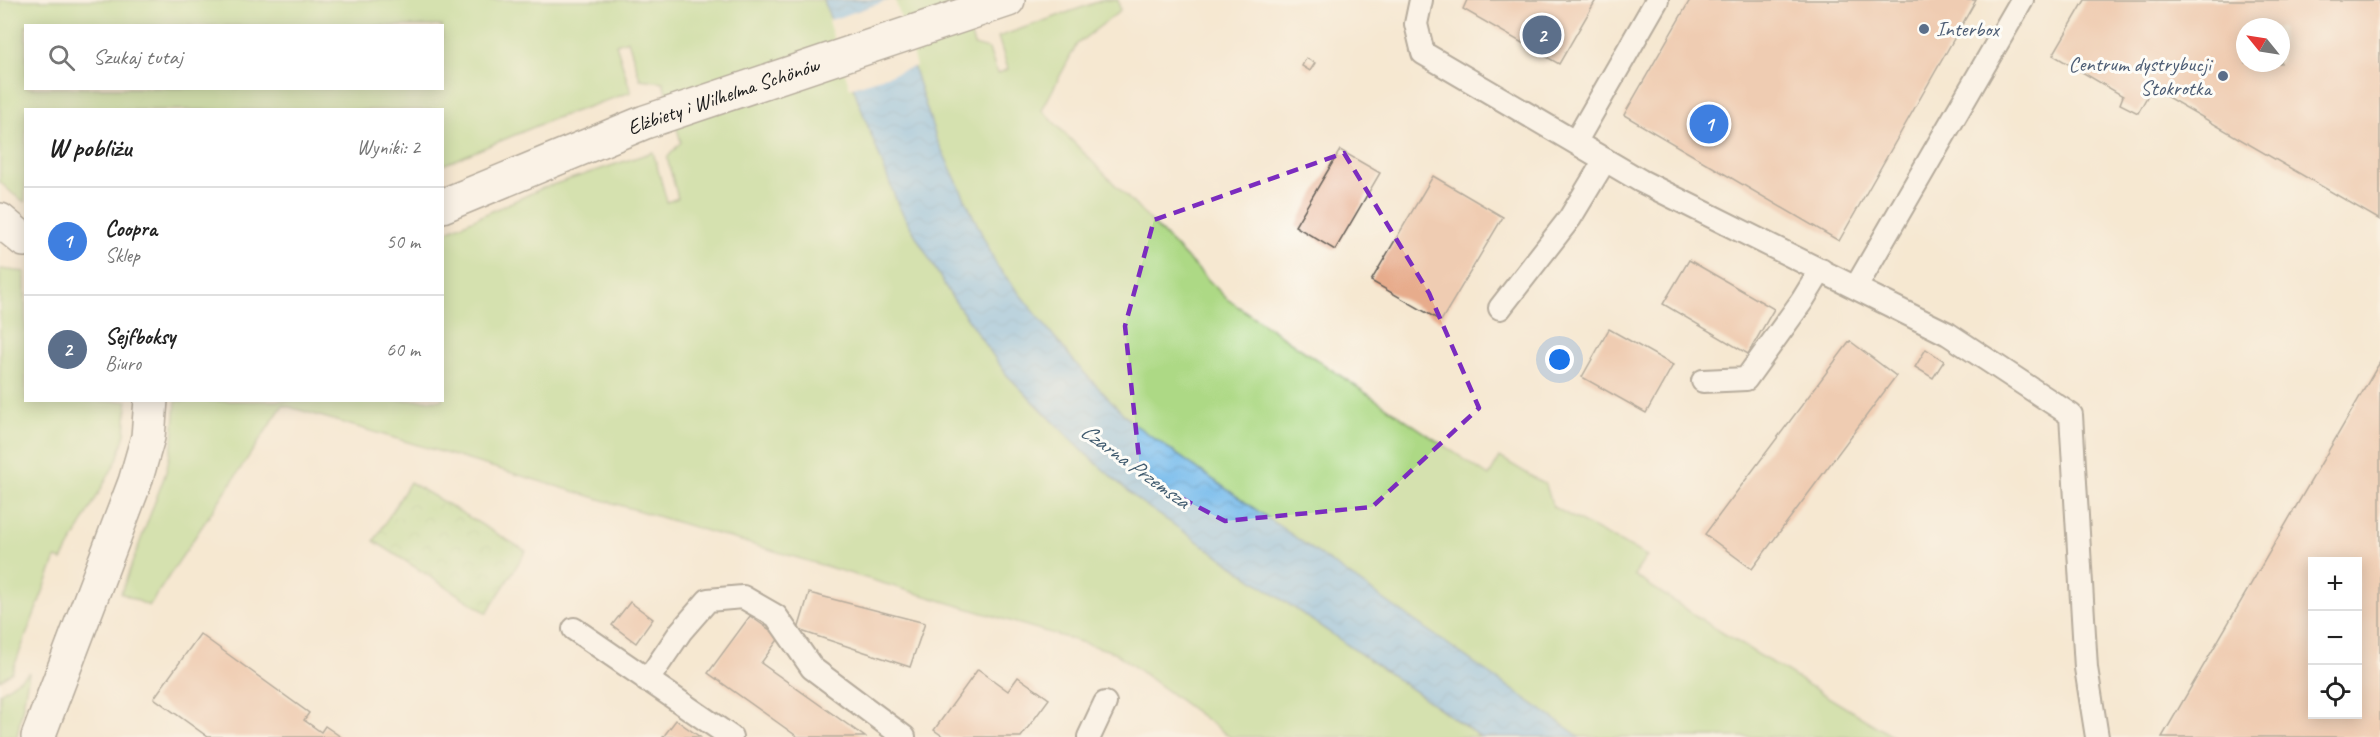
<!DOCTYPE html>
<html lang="pl">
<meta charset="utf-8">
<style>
:root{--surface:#fff;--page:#f6f6f6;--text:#222;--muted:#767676;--line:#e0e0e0;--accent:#b5179e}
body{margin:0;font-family:Caveat,sans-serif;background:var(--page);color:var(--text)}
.controls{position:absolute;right:18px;bottom:18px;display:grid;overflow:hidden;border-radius:0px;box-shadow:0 3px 15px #0003}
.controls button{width:54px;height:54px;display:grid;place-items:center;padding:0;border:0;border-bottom:2px solid var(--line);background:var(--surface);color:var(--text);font:30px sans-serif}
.compass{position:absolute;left:2236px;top:18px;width:54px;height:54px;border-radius:50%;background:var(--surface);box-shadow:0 3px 15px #0003;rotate:300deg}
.you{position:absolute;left:1560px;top:360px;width:21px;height:21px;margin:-15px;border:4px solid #fff;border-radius:50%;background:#1a73e8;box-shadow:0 0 0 9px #1a73e833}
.badge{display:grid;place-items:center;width:39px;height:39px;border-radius:50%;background:var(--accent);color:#fff;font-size:20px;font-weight:700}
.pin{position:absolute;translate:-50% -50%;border:3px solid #fff;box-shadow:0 2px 6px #0006}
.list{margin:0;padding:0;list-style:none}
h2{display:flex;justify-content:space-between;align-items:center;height:78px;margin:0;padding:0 24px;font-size:26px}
h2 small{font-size:20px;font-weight:400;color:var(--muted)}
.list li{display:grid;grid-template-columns:39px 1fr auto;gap:18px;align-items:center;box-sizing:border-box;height:108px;padding:0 24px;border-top:2px solid var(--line)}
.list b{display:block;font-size:22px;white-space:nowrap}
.list p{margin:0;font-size:20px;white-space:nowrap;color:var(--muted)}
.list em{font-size:20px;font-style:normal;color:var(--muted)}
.icon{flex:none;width:33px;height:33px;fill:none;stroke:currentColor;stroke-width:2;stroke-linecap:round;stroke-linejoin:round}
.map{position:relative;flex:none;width:2380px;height:737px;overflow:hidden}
.search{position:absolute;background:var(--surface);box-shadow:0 3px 15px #0003;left:24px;top:24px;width:420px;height:66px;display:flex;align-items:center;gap:15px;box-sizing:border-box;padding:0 21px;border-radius:0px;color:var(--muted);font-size:22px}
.panel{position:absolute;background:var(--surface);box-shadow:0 3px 15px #0003;left:24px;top:108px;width:420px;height:294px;border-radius:0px}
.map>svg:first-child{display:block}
</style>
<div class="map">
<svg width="2380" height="737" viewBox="0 0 2380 737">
<defs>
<pattern id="park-crowns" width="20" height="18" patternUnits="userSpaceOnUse" patternTransform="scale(1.5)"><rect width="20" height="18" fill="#add985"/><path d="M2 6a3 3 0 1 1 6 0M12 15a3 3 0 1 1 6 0" fill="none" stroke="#94ba72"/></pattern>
<pattern id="water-waves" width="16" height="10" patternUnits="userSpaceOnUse" patternTransform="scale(1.5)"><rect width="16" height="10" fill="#75baeb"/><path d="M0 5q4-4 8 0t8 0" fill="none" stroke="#659fc9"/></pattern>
</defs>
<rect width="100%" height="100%" fill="#fdfcf7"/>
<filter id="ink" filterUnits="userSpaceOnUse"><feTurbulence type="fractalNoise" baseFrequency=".0167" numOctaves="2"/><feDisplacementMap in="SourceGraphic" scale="12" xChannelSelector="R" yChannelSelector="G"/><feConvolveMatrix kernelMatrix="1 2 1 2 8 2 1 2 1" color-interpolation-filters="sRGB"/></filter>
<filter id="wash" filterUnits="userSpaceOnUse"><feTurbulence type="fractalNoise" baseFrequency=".008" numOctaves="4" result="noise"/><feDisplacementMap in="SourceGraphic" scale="24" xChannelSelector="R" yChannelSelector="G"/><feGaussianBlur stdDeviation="1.35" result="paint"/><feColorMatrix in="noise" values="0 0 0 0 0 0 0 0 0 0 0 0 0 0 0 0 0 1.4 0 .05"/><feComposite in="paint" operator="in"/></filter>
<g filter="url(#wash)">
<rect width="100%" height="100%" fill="#f6e8d1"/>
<g fill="#add985" stroke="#647a50" stroke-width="1.5" fill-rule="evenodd">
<path d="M0 0H824L858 100 899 207 950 294 1007 375 1086 454 1138 500 1480 737H1230L1114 652 283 405 149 606 121 593 166 472 173 440 176 401 442 400 443 233 543 188 653 152 667 202 678 198 667 158 681 142 663 82 640 79 628 40 616 44 631 92 553 119 443 165 442 110H26L25 202 13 194 0 182ZM26 26H442V88H26Z"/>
<polygon points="892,0 960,0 974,45 989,49 997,74 1008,69 998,37 1103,0 1118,0 1120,11 1077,44 1042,110 1227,299 1489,476 1500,457 1546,485 1553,507 1647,556 1634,575 1713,627 1894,737 1580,737 1131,422 1077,365 997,266 936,138"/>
<polygon points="0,269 25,272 26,400 127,401 127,407 125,434 117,460 62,560 56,558 12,672 0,680"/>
<polygon points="29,673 17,737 0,737 0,693"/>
</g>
<polygon fill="url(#park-crowns)" stroke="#647a50" stroke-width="1.5" points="410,482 526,551 487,613 374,541"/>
<polygon fill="url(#water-waves)" stroke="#486b84" stroke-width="1.5" points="824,0 892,0 936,138 997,266 1077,365 1131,422 1580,737 1481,737 1138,500 1086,454 1007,375 950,294 899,207 858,100"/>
<polygon fill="#f6e8d1" points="890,0 895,0 916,66 850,88 828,21"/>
<g id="blocks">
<g fill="#e7ac8c" fill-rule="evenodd">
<polygon points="1467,0 1596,0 1559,64 1463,9"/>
<polygon points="1690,0 1976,0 1839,241 1624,115"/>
<path d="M2085 0H2380V220L2152 88 2138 113 2120 104 2123 96 2053 55ZM2245 27H2281V63H2245Z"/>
<polygon points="1306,58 1315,63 1310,71 1302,66"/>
<polygon points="1340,150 1380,173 1335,250 1295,226"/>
<polygon points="1433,176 1503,217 1441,321 1371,281"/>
<polygon points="1689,260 1774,309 1748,354 1663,304"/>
<polygon points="1609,329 1673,365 1646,413 1582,377"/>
<polygon points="1850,341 1896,376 1752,569 1705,534"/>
<polygon points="1926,349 1944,361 1933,378 1915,367"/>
<path d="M2380 362V737H2162ZM2312 562H2358V714H2312Z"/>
<polygon points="809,593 925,623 910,667 798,630"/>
<polygon points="630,602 653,619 636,643 612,625"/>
<polygon points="750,616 780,637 761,663 865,737 798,737 708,673"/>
<polygon points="200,634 309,713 304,720 321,732 325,726 341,737 208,737 154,698"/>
<polygon points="978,669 1008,691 1018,677 1049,699 1021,737 944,737 934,730"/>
<polygon points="676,720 700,737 663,737"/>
</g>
</g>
</g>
<g filter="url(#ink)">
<use href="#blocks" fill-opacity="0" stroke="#68635b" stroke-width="1.5"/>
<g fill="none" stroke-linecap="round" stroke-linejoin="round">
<defs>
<g id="service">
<polyline points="1421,0 1416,24 1423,53 1641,181 1948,334 2071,415 2086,668 2097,737"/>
<polyline points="1576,141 1657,0"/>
<polyline points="1856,287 2022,0"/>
<polyline points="1500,308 1570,218 1605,160"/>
<polyline points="1703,381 1746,379 1802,301 1821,270"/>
<polyline points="574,629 731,737"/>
<polyline points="647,681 681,631 708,600 743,597 776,616 812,668 904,737"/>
<polyline points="1089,737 1105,703"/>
</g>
<g id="minor">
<path id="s1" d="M442 206 645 122 1008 0"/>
<polyline points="38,737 135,482 148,437 151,400"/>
</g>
<polyline id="primary" points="0,220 24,240"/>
</defs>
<use href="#service" stroke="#68635b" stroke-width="26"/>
<use href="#minor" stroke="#68635b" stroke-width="36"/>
<use href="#primary" stroke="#68635b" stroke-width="36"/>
<use href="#service" stroke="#fff" stroke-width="22"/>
<use href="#minor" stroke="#fff" stroke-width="33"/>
<use href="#primary" stroke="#fff" stroke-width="33"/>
</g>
</g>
<path d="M0 0H2380V737H0ZM1344 153 1429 293 1479 408 1372 507 1225 521 1141 477 1125 326 1154 220Z" fill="#f6e8d1" fill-opacity=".55" fill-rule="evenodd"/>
<path fill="none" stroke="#7b2cbf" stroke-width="4.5" stroke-dasharray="12 8" stroke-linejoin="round" d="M1344 153 1429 293 1479 408 1372 507 1225 521 1141 477 1125 326 1154 220Z"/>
<g fill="#5c6f8a" stroke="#fdfcf7" stroke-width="2">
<circle cx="1924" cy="29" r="6"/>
<circle cx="2223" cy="76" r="6"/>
</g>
<g text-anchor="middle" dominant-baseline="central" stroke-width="6" stroke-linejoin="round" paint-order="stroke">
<g font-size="21" fill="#4e5e75" stroke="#fdfcf7" text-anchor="start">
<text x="1936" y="29">Interbox</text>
<text x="2211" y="64" text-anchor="end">Centrum dystrybucji<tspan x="2211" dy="24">Stokrotka</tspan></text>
</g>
<g font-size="21" fill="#1c1c1c" stroke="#fdfcf7">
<text stroke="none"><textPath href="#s1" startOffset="302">Elżbiety i Wilhelma Schönów</textPath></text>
</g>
<g font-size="22" font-style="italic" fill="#405b6f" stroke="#fdfcf7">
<text transform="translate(1135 466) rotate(36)">Czarna Przemsza</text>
</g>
</g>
</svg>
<div class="controls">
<button>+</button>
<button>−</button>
<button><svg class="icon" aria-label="locate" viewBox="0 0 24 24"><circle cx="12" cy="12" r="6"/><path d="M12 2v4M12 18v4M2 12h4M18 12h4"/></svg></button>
</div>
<svg class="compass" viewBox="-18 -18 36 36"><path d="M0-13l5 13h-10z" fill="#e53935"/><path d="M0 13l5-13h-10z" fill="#767676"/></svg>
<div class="you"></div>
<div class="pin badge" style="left:1709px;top:124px;background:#3f7fe0">1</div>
<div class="pin badge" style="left:1542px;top:35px;background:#5c6f8a">2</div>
<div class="search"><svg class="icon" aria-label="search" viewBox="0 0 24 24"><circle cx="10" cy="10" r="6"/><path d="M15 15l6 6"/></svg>Szukaj tutaj</div>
<section class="panel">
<h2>W pobliżu<small>Wyniki: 2</small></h2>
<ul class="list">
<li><span class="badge" style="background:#3f7fe0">1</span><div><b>Coopra</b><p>Sklep</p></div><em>50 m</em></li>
<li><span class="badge" style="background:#5c6f8a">2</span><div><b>Sejfboksy</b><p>Biuro</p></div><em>60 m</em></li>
</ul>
</section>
</div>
